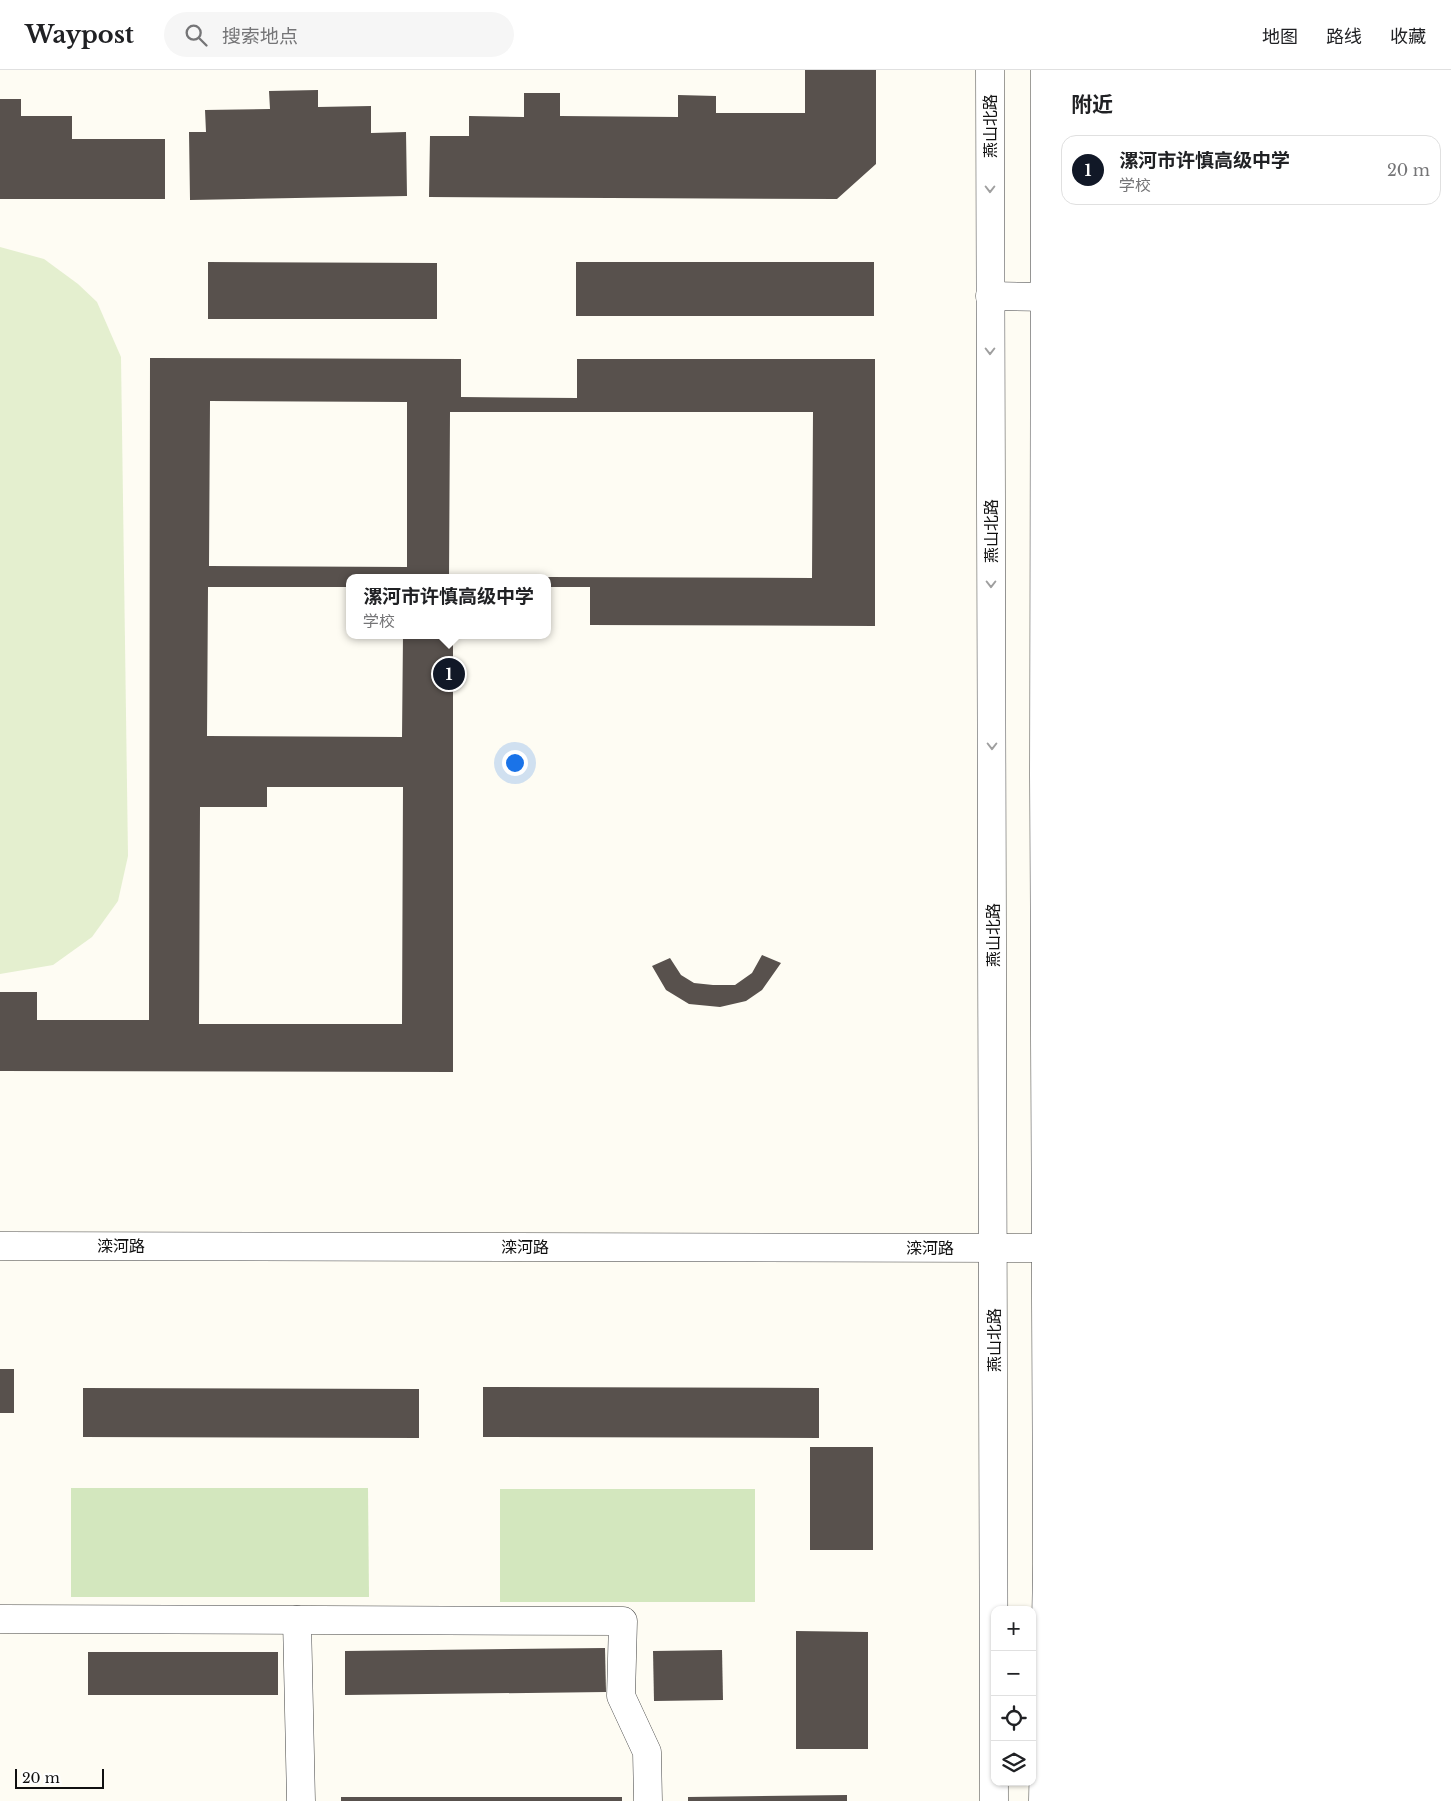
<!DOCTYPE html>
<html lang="zh">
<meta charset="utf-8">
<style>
:root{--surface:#fff;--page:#f6f6f6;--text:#202124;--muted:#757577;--line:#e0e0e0;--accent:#111827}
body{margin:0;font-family:"Libre Baskerville","Noto Sans SC",serif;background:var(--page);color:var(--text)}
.controls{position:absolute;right:15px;bottom:15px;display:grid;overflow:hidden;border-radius:10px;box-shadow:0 1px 4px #0004}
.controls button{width:45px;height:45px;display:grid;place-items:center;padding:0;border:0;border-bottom:1px solid var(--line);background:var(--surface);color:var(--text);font:25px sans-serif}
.scale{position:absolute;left:15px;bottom:12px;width:89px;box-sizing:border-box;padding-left:5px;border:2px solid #101010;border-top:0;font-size:14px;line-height:18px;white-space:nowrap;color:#101010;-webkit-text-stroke:4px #fff;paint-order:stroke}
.you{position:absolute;left:514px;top:692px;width:18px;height:18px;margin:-12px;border:4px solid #fff;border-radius:50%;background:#1a73e8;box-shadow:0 0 0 8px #1a73e833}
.badge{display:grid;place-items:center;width:32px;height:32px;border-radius:50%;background:var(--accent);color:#fff;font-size:16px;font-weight:700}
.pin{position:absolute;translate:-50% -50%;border:2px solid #fff;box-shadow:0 1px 5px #0006}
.popup{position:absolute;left:346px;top:504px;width:205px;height:65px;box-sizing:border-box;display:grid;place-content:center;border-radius:10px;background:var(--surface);filter:drop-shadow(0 1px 4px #0005);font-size:16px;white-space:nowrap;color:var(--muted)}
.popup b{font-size:19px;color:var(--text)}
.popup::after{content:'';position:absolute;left:50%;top:100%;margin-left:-10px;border:10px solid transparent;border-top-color:var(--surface)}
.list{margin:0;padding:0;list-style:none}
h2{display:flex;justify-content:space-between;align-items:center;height:65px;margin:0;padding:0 20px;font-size:21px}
h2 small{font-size:16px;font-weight:400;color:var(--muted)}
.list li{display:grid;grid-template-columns:32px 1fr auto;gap:15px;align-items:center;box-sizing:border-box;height:70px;margin:0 10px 10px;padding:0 10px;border:1px solid var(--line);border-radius:15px}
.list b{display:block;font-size:19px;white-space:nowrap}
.list p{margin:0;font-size:16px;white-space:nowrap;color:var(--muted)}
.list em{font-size:16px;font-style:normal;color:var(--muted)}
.icon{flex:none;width:28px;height:28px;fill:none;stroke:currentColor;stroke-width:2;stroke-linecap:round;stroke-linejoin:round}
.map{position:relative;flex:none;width:1051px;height:1731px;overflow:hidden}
header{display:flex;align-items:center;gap:30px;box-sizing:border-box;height:70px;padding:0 25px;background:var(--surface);border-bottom:1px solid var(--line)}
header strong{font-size:24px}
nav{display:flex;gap:28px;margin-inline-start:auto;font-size:18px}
.search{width:350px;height:45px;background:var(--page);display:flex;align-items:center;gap:12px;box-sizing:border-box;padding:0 18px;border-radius:28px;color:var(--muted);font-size:19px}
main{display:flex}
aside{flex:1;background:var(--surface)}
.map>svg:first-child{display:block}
</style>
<header>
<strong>Waypost</strong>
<div class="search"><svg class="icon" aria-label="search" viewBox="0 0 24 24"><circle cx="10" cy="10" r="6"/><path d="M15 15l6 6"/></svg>搜索地点</div>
<nav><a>地图</a><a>路线</a><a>收藏</a></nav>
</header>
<main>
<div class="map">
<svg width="1051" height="1731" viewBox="0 0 1051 1731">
<rect width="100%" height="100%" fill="#fefcf3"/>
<g fill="#d3e7be">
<polygon points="71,1418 368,1418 369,1527 71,1527"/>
<rect x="500" y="1419" width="255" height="113"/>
</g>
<polygon fill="#e4efcf" points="0,177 44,189 78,214 97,232 121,287 128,786 118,831 92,867 53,895 0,904"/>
<g fill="#58514d" fill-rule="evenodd">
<polygon points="805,0 876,0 876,94 837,129 429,127 430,66 469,66 469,46 524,47 524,23 560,23 560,46 678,47 678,25 716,26 716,43 805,43"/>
<polygon points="318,20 318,37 371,36 371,63 406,62 407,126 190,130 189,62 206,62 205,40 270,39 269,21"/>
<polygon points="0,29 21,29 21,46 72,46 72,69 165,69 165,129 0,129"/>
<polygon points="208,192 437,193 437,249 208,249"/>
<rect x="576" y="192" width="298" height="54"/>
<path d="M150 288 461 289V327L577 328V289H875V556L590 555V517H548V507L812 508 813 342H450L449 508H350V517H208L207 666 402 667 403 565H453V1002L0 1001V922H37V950H149ZM210 331 407 332V497L209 496ZM267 717H403L402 954H199L200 737H267Z"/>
<polygon points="762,885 781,893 762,920 746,931 720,937 689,934 666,920 652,896 670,888 681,905 694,913 713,915 735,915 752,903"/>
<rect x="0" y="1299" width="14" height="44"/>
<polygon points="483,1317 819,1318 819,1368 483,1367"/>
<polygon points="83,1318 419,1319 419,1368 83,1367"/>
<rect x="810" y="1377" width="63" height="103"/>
<polygon points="796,1561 868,1562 868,1679 796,1679"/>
<polygon points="605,1578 606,1622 345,1625 345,1581"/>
<polygon points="722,1580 723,1630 654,1631 653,1581"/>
<rect x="88" y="1582" width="190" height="43"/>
<polygon points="847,1725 847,1731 688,1731 688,1727"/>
<rect x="341" y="1727" width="281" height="4"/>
</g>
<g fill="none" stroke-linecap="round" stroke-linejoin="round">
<defs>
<g id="minor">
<polyline points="0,1549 623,1551 621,1626 647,1682 648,1731"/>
<polyline points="297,1550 301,1731"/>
</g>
<g id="tertiary">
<polyline points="990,0 994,1731"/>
<polyline points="990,226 1051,227"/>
<polyline points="0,1176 1051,1178"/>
<polyline points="1043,1731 1047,1494 1044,705 1045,0"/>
</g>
</defs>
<use href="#minor" stroke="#434343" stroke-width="29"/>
<use href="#tertiary" stroke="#434343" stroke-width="29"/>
<use href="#minor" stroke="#fff" stroke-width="28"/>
<use href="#tertiary" stroke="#fff" stroke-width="28"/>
</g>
<defs><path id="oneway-chevron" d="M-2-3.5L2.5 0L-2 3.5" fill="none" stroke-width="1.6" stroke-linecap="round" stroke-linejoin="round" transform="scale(1.25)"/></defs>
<g stroke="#9f9f9f">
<use href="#oneway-chevron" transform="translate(990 119) rotate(90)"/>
<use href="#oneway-chevron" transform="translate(990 281) rotate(90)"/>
<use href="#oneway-chevron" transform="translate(991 514) rotate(90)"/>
<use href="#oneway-chevron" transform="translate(992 676) rotate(90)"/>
</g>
<g text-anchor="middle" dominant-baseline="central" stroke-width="5" stroke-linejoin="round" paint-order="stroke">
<g font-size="16" fill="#101010" stroke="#fff">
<text transform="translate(990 56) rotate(-90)">燕山北路</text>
<text transform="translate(991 461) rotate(-90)">燕山北路</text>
<text transform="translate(993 865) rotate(-90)">燕山北路</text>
<text x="121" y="1176">滦河路</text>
<text x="525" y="1177">滦河路</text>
<text x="930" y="1178">滦河路</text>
<text transform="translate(994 1270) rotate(-90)">燕山北路</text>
</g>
</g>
</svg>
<div class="controls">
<button>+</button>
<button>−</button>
<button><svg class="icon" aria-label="locate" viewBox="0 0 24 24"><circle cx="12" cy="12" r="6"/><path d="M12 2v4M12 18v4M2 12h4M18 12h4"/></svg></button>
<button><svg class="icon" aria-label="layers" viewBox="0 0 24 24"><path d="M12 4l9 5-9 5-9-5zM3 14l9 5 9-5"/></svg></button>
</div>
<div class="scale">20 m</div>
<div class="you"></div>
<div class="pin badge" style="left:449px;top:604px">1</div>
<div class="popup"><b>漯河市许慎高级中学</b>学校</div>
</div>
<aside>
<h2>附近<small></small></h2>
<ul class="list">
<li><span class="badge">1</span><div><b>漯河市许慎高级中学</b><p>学校</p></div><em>20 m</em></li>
</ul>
</aside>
</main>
